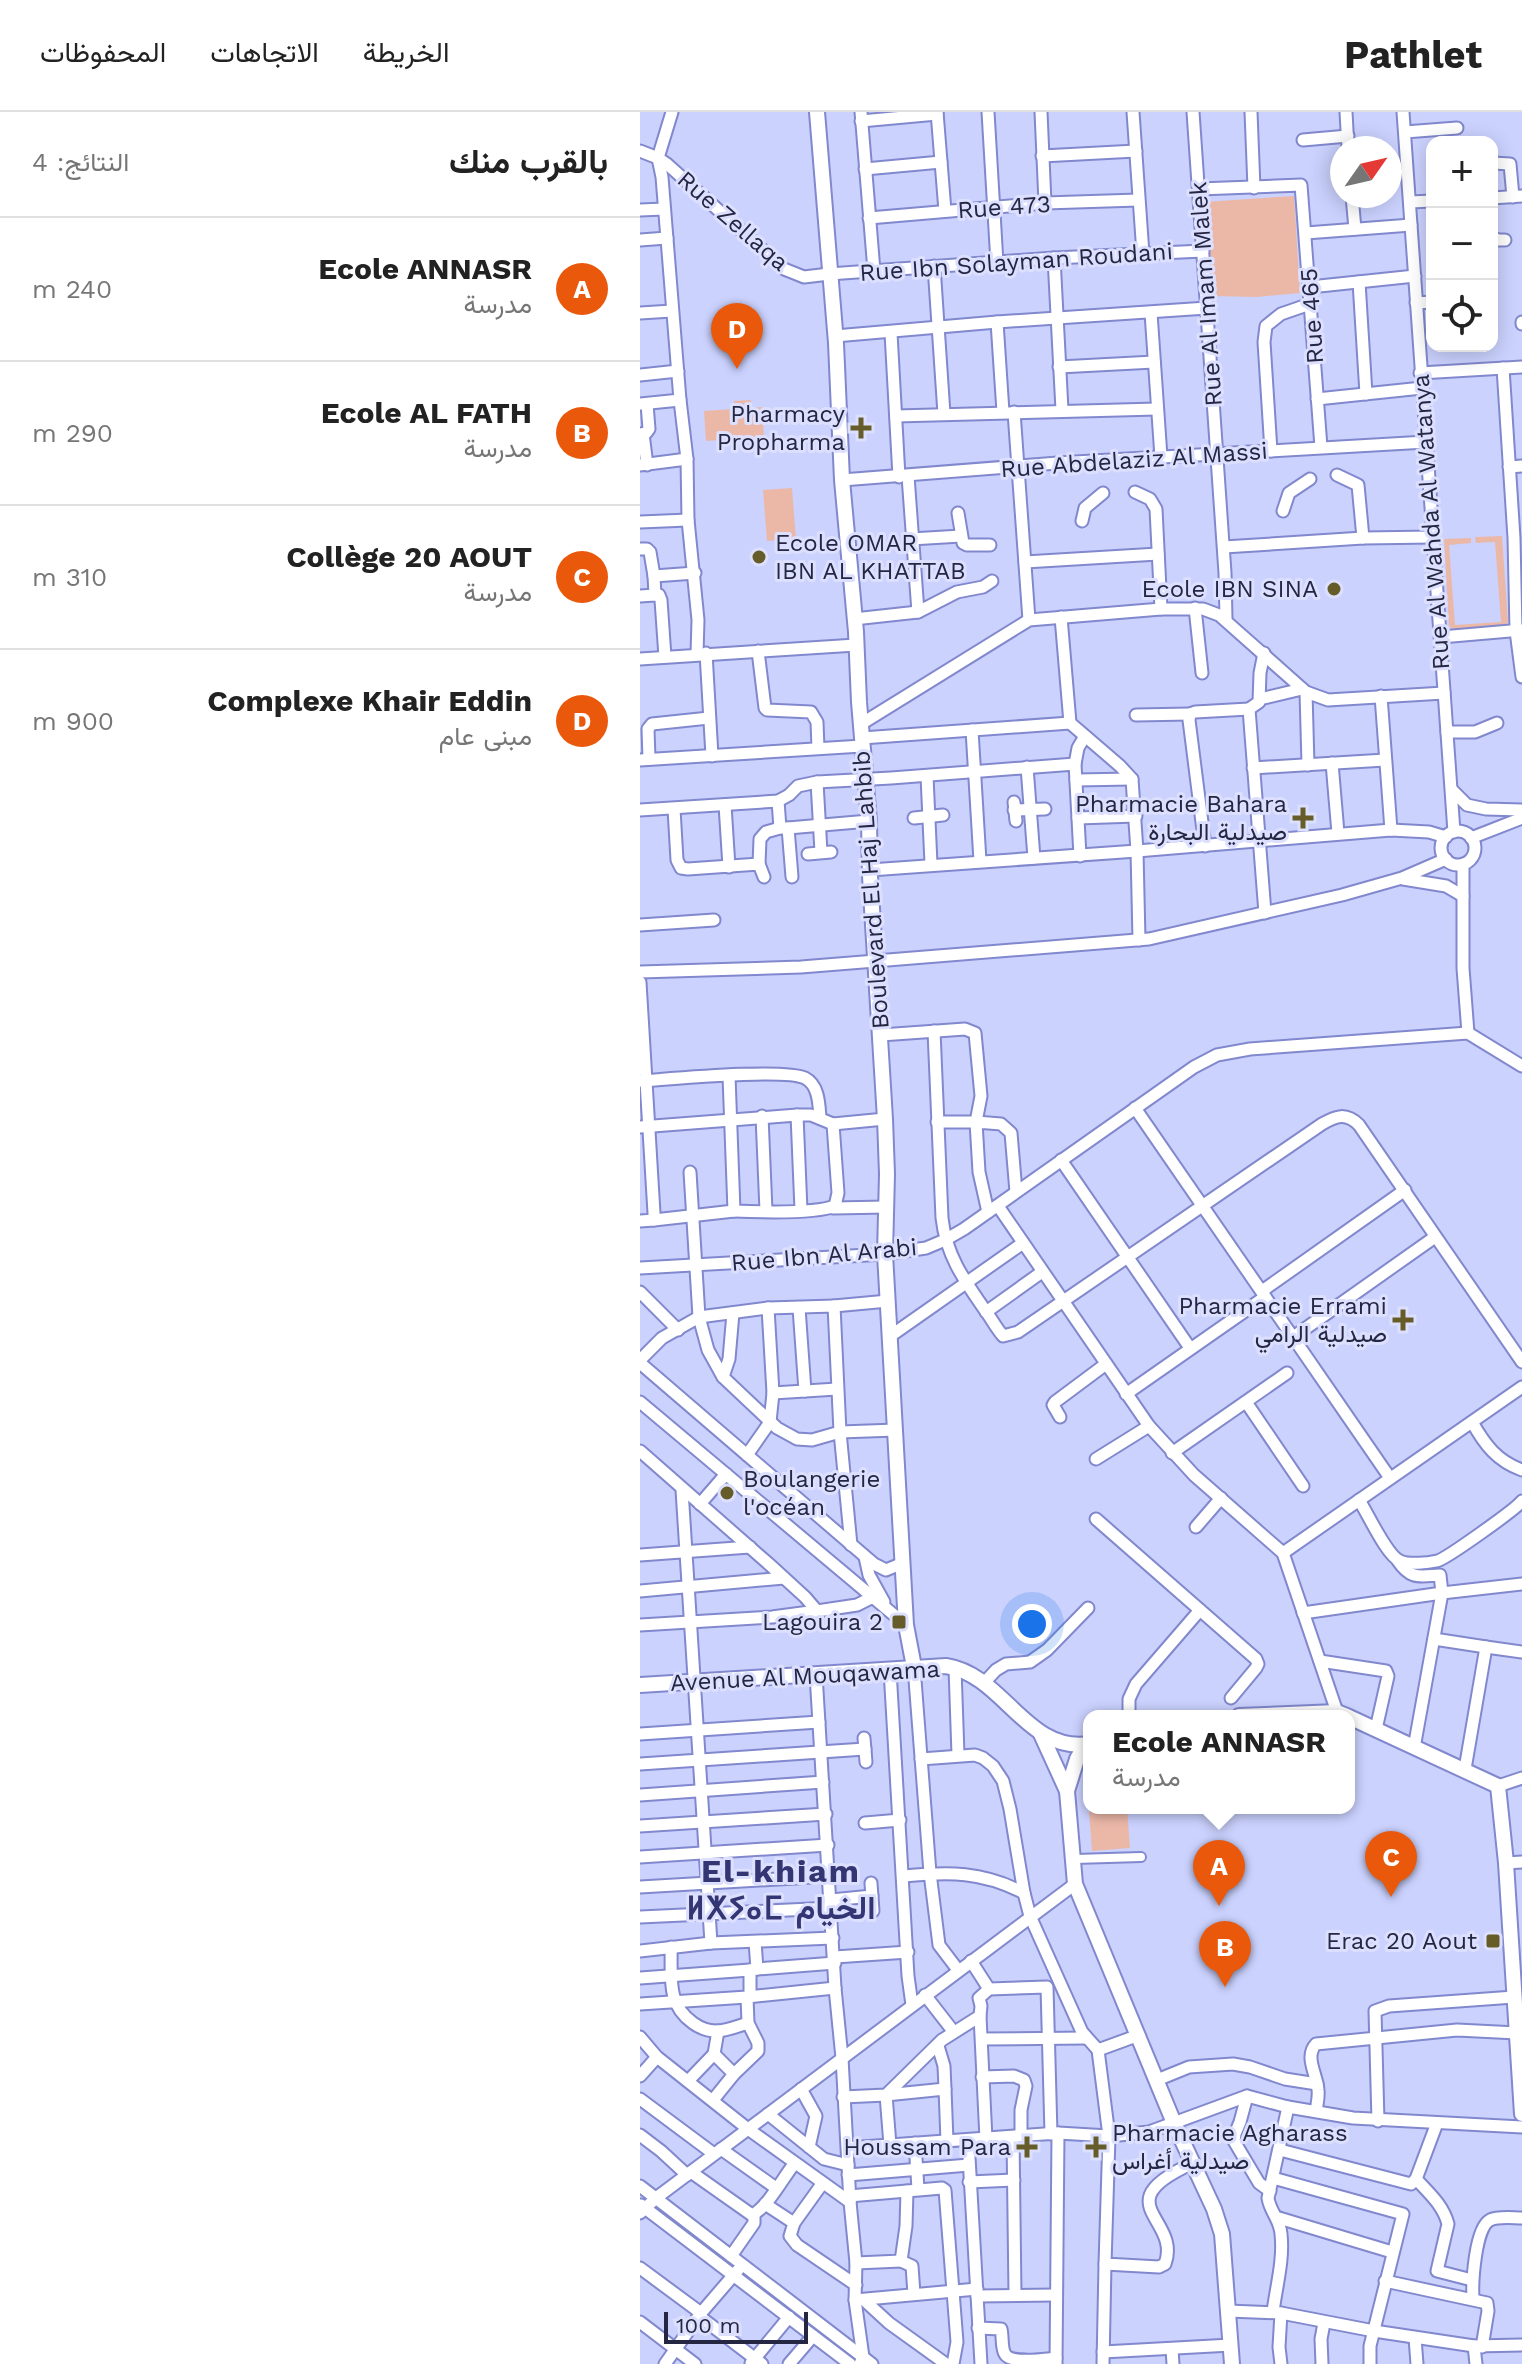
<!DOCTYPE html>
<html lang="ar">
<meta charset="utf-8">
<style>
:root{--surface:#fff;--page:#f6f6f6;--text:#222;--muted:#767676;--line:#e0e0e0;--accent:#ea580c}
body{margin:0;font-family:"Work Sans",Vazirmatn,"Noto Sans Tifinagh",sans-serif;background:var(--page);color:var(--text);direction:rtl}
.controls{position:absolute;right:24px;top:24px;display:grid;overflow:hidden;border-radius:16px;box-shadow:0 4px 20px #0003}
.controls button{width:72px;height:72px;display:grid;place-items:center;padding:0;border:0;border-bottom:2px solid var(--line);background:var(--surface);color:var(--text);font:40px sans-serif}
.compass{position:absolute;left:690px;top:24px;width:72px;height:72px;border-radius:50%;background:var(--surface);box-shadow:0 4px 20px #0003;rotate:56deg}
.scale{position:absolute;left:24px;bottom:20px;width:144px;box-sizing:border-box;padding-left:8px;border:4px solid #242642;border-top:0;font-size:22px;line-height:28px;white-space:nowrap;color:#242642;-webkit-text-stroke:6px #dce0fe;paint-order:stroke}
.you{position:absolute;left:392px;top:1512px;width:28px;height:28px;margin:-20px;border:6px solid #fff;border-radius:50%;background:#1a73e8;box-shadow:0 0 0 12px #1a73e833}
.badge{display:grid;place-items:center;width:52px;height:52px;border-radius:50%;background:var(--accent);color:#fff;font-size:26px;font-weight:700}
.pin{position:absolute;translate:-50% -66px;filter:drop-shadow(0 2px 4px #0008)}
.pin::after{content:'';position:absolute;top:42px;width:28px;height:24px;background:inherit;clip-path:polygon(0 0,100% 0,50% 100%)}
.popup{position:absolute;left:443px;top:1598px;width:272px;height:104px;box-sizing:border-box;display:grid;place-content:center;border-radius:16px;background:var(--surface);filter:drop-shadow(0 2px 6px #0005);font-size:26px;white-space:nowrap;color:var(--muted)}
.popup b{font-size:30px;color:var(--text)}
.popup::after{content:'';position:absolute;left:50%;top:100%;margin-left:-16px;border:16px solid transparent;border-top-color:var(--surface)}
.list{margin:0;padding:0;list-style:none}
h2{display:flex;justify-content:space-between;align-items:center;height:104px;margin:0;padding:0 32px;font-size:34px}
h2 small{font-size:26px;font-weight:400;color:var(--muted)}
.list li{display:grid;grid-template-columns:52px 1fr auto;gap:24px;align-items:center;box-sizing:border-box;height:144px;padding:0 32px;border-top:2px solid var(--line)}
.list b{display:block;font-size:30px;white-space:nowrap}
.list p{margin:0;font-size:26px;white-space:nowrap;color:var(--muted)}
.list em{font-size:26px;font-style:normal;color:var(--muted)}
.icon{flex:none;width:44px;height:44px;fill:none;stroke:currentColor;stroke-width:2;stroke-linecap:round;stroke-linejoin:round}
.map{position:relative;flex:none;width:882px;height:2252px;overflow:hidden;direction:ltr}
header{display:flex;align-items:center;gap:48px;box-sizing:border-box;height:112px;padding:0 40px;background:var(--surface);border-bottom:2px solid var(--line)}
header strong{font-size:38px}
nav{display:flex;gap:44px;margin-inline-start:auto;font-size:28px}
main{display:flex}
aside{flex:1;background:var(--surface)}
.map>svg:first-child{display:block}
</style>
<header>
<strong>Pathlet</strong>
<nav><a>الخريطة</a><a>الاتجاهات</a><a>المحفوظات</a></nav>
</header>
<main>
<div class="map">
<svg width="882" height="2252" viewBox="0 0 882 2252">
<rect width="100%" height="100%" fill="#cbd2fe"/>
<g fill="#ebb8a8">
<polygon points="654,84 660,181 617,185 571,184 564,90"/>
<polygon points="111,288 111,296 122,295 124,325 66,329 64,299 94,297 94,289"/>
<polygon points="152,376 156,427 127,429 123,378"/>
<polygon points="862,424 868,510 863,515 815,519 809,514 804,427 831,426 831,431 809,433 815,513 861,510 855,430 836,431 835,425"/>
<polygon points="449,1656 449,1696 487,1696 490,1736 452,1739 446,1658"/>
</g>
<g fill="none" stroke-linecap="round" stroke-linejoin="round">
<defs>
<polyline id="pedestrian" points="435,1747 501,1745"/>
<g id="minor">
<polyline points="32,0 18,46 22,65 40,288 47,347 48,408 58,508 57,542"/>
<polyline points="221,0 234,159"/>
<polyline points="297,0 305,99"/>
<polyline points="348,0 357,151"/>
<polyline points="401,0 405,91"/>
<polyline points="493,0 503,142"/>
<polyline points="553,0 585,461 586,507"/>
<polyline points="611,0 614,76"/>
<polyline points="706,0 708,36"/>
<polyline points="763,0 814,720"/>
<polyline points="221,9 297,2"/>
<polyline points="765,20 817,16"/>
<polyline points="663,28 708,24"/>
<polyline points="0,39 18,46 27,52 144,157 164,165 189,162 414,146 563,139"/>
<polyline points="402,44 496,39"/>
<polyline points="853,51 870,52 873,85"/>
<polyline points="225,57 301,50"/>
<polyline points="559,77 661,73 681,335"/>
<polyline points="712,84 715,117"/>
<polyline points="852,86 882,84"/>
<polyline points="770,90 792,89"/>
<polyline points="0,98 24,97"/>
<polyline points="229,106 405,91 498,88"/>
<polyline points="666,121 771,113"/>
<polyline points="852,125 858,128 865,128"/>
<polyline points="0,128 27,126"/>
<polyline points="414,146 422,298"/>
<polyline points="294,154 304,302"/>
<polyline points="719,170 726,282"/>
<polyline points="670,175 775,164"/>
<polyline points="776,191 792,190"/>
<polyline points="0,201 32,199"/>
<polyline points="511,201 521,345"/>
<polyline points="357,210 363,300"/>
<polyline points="882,210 882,212"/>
<polyline points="251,221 259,365"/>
<polyline points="195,224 357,210 567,196"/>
<polyline points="419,255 514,250"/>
<polyline points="863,256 874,426 876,519 882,565"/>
<polyline points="780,261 882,255"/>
<polyline points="0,263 38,259"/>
<polyline points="677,287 782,276"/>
<polyline points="0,292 40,288"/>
<polyline points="374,300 389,508"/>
<polyline points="256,304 517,297"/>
<polyline points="0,322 6,321 9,317 7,292"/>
<polyline points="3,322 7,353"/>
<polyline points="631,339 624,230 626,214 641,202 670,192"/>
<polyline points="0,353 47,347"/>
<polyline points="869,355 882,354"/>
<polyline points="697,363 718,373 723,426"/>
<polyline points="268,364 278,500"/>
<polyline points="202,368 418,351 786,330"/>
<polyline points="495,380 510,387 516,397 521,497"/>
<polyline points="643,399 649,381 670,367"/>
<polyline points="318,401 323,431 327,433 350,433"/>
<polyline points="442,409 445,396 463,381"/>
<polyline points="0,410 48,408"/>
<polyline points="271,427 321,424"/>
<polyline points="584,435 723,426 793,425"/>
<polyline points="0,437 7,437 10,440 14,464"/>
<polyline points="385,450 518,442"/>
<polyline points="0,484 15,483"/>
<polyline points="555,496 562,561"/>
<polyline points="421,505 430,611 480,654 492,667 497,739 499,828"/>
<polyline points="214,507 278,500 317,480 343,475 352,469"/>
<polyline points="801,525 882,518"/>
<polyline points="118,539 125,596 127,598 171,600 177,610 178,636"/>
<polyline points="66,541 72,644"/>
<polyline points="624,541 620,561 619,590 609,597 625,801"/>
<polyline points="25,545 21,488 19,483 15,483 14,464 55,461"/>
<polyline points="0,547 216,533"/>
<polyline points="666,580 668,653"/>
<polyline points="741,584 751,718"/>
<polyline points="620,587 662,577"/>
<polyline points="496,603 550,602"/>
<polyline points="221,612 389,508 521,497 563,497 579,503 666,580 688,588 804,581"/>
<polyline points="332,618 340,749"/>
<polyline points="807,620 835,620 857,611"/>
<polyline points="222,626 430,611"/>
<polyline points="9,647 8,617 12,612 69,606"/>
<polyline points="0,648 222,634"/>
<polyline points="692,651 698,721"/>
<polyline points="435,652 438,636 445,624"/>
<polyline points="387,655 394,746"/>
<polyline points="613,656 745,648"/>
<polyline points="287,664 291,752"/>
<polyline points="436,668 492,667"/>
<polyline points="177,670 181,740"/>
<polyline points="812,678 827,693 846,697 882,698"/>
<polyline points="138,689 140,716 148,716 152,765"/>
<polyline points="374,690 376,709"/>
<polyline points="85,693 89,755"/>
<polyline points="34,697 37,748 41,756 48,757 119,752 124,765"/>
<polyline points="0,698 138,689 149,683 158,674 177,670 251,666 435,652 440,744"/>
<polyline points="374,698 405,697"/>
<polyline points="274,706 303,703"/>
<polyline points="438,706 496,704"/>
<polyline points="148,716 229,709"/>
<circle cx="818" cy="736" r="17"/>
<polyline points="831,726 882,706"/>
<polyline points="565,734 549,608 550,602 555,600 609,597"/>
<polyline points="168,742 191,740"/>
<polyline points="119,752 120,727 126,720 140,716"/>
<polyline points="823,752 823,856 828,921"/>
<polyline points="230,758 497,739 751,718 789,720 806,725"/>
<polyline points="763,767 806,774 823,784"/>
<polyline points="0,813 74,808"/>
<polyline points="0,860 161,855 509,827 702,783 762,766 806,747"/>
<polyline points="0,870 14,1101 14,1108 0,1109"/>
<path d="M294 919 302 1106C306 1143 324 1168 345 1198 351 1206 356 1216 363 1224L378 1220 682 1012C696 1004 706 1000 719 1013L882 1250"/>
<polyline points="241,923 325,917 335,921 341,984 336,1010 297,1010"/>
<path d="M89 964 94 1099C118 1100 174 1102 195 1094L198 1081 193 1012"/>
<path d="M1 969C30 967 144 956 165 966 179 973 179 993 180 1006"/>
<polyline points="495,996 750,1366"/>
<polyline points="157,1003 171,1003 193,1012 245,1007"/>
<polyline points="122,1004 126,1099"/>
<polyline points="0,1015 157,1003 161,1098"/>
<polyline points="421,1048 550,1236"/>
<polyline points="50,1060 59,1205 68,1238 83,1265"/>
<polyline points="358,1094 509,1314 554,1363 643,1441 697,1600"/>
<polyline points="193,1096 247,1095"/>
<polyline points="348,1100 339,1060 336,1010 361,1012 371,1021 376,1080"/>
<polyline points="14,1108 94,1099"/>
<polyline points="0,1156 245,1142 286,1136 305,1128 324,1117 554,955 577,943 610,937 828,921 882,954"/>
<polyline points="622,1179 765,1078"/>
<polyline points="0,1180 38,1218"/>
<polyline points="194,1194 248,1189"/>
<polyline points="128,1196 133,1281 197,1277"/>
<polyline points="159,1196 165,1279"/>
<polyline points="346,1200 402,1160"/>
<polyline points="93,1201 89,1247 83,1265 137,1316 157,1327 172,1328 200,1320 256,1318"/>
<polyline points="249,1225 383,1131"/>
<polyline points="652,1226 795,1125"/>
<polyline points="0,1248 22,1226 59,1205 128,1196 194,1194 200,1320 211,1433"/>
<polyline points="0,1251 234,1452 246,1458 263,1451"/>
<polyline points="486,1282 625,1185"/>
<polyline points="0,1290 266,1513"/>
<polyline points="606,1290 663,1374"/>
<polyline points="420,1305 413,1293 415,1290 466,1252"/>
<path d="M832 1310C845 1333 857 1349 882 1358"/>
<polyline points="0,1339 130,1453 165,1485 177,1499 217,1493 233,1485"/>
<polyline points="532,1341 647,1261"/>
<polyline points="107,1343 130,1310 133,1281"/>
<polyline points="456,1347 509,1314"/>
<polyline points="42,1378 71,1831"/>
<path d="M719 1388C728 1402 747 1444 760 1449 769 1453 788 1451 797 1449 806 1447 876 1397 882 1389"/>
<polyline points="60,1392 86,1362"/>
<polyline points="456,1407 616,1547 618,1552 616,1556 591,1586"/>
<polyline points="556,1415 581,1386"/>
<polyline points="643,1441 882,1275"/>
<polyline points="0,1443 110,1435"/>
<polyline points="225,1445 229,1463 244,1490"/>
<path d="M758 1449C771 1468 779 1464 800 1463L802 1481 774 1636"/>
<polyline points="0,1479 144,1466"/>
<polyline points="663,1501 802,1481 882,1472"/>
<polyline points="0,1513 132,1505 177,1499"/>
<polyline points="794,1527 846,1535"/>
<polyline points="680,1549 746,1559 748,1564 736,1617"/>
<polyline points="274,1555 290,1761 299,1833 318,1858"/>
<polyline points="315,1556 318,1643"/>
<polyline points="250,1558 268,1864 272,1893"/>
<polyline points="176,1562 195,1876 202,1946 210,2090 216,2151 215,2188 223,2245 220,2252"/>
<polyline points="343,1572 356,1558 366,1552 390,1550 407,1538 448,1496"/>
<polyline points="489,1604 489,1587 496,1572 560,1498"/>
<polyline points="0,1622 179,1610"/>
<polyline points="224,1626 226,1650"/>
<path d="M281 1647 335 1643 343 1646 353 1654 363 1669 370 1697 384 1781 390 1804 442 1920 458 1938 469 2024 465 2152 519 2155 525 2152C542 2106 463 2092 553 2051"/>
<polyline points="0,1652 225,1637"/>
<polyline points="825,1657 846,1535 882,1540"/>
<polyline points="858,1674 882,1666"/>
<polyline points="0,1683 183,1670"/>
<polyline points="225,1711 260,1708"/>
<polyline points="0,1714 186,1702"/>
<polyline points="0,1745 188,1733"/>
<polyline points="866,1751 882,1750"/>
<path d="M264 1764C309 1760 342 1759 384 1781"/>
<polyline points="231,1771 233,1799"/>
<polyline points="0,1775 189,1764"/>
<polyline points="191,1788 232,1784"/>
<polyline points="0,1805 192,1796"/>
<path d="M31 1835C32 1865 26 1892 53 1911 60 1916 68 1919 76 1919 86 1919 98 1914 108 1911"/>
<polyline points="0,1839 71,1831 193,1826"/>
<polyline points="195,1845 268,1840"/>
<polyline points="331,1849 349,1877 407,1875 411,2022"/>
<polyline points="117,1857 195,1851"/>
<polyline points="0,1866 110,1858"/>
<polyline points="285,1883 313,1919"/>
<polyline points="110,1885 110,1858 117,1857 115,1830"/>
<polyline points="0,1892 107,1885 195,1876"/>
<polyline points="340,1904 341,1894 339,1886 349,1877"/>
<polyline points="78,1919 74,1942 94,1962"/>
<polyline points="0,1925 17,1945 108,2017 210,2090"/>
<polyline points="342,1927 446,1926"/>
<polyline points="298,1934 304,1954 305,1977"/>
<polyline points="458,1938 499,1923"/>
<polyline points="0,1964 17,1945"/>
<polyline points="342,1965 374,1964 384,1968 386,1974 381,1998 381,2024"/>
<polyline points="517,1968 549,1955 593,1952 610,1955 645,1967 677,1972"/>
<polyline points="48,1969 74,1942"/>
<polyline points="161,1977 176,2004 169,2035"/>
<polyline points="607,1984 600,2010 595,2022 594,2029 619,2071 630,2079"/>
<polyline points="203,1985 246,1983 302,1928 340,1904 346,2027"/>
<polyline points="0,1987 74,2042"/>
<polyline points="73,1988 94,1962 118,1939 118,1931 108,1911 107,1885"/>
<path d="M676 1999C677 1992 679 1985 678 1978 677 1962 664 1945 676 1932L817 1918 877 1921"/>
<polyline points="128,2002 184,2047 208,2053"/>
<polyline points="738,2009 735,1899 749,1894 874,1885"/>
<polyline points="0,2023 21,2039 47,2063"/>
<polyline points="373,2025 375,2183"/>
<polyline points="328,2028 341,2252"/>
<polyline points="275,2031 278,2077"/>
<polyline points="250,2033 246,1983 305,1977 307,2029"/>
<polyline points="208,2036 418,2021 469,2024 509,2020 607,1984 648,1995 713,2006 882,2015"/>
<polyline points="81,2037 136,2076"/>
<polyline points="640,2038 771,2072 776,2067 797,2011"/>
<path d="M51 2060 112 2103C127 2096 143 2066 154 2052"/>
<polyline points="208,2063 329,2053"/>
<polyline points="633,2066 763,2102 730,2234 730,2252"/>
<path d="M776 2067C789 2081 803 2093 808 2112L797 2159 832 2168"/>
<polyline points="329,2070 374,2068"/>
<polyline points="0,2074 232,2252"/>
<polyline points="209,2084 302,2076 305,2078 317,2230 313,2252"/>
<polyline points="125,2092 154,2111 150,2124 157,2133 216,2173"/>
<polyline points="1,2093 210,2252"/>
<polyline points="0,2101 16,2086 435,1772"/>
<polyline points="639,2106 752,2140"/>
<polyline points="154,2111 182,2072"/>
<polyline points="91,2144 114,2111 114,2103"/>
<polyline points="261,2149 272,2154 274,2182"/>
<polyline points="216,2151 261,2149 266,2114 267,2079"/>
<polyline points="0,2156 61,2201"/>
<polyline points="745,2169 847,2191 848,2199 842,2235"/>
<polyline points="337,2184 416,2183"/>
<path d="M833 2187C832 2170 835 2116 850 2108 858 2104 873 2106 882 2106"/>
<polyline points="215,2188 337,2177"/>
<polyline points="224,2188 249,2211 306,2252"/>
<polyline points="588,2199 641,2201 734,2219 834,2234 882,2233"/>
<path d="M633 2200C636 2175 644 2148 641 2122 640 2107 630 2100 628 2086L648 1995"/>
<polyline points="59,2204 122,2252"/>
<polyline points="0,2210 55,2252"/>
<path d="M338 2216 361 2217C363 2224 361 2236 365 2242 370 2252 406 2247 416 2246"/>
<polyline points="775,2226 777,2252"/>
<polyline points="834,2234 836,2252"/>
<polyline points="532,2237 533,2252"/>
<polyline points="463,2240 591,2233"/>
<polyline points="111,2251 149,2205"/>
<polyline points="25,2252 61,2201 98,2158"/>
<polyline points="149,2252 173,2224"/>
<polyline points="416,2252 418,2021"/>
<polyline points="463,2252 465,2152"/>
<polyline points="641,2252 639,2235 641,2201"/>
<polyline points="682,2252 681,2227 684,2211"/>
</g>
<g id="tertiary">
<polyline points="177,0 196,231 202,368 216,520 219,590 229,709 230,764 245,1007 247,1062 245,1142 266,1513 274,1555"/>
<path d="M0 1573 306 1554C364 1563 386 1641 449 1632"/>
<polyline points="599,1604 697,1600 707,1604"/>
<polyline points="709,1605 858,1674 866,1751 882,2002"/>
<polyline points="401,1622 427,1679"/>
<polyline points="445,1633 437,1647 427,1679 435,1772 534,2011 574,2097 582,2122 592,2252"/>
</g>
</defs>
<use href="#pedestrian" stroke="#8188cd" stroke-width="12"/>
<use href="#minor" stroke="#8188cd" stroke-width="15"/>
<use href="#tertiary" stroke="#8188cd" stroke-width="18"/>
<use href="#pedestrian" stroke="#fff" stroke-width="8"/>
<use href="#minor" stroke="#fff" stroke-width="11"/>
<use href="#tertiary" stroke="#fff" stroke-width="14"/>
</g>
<g fill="#665c29" stroke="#dce0fe" stroke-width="3">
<path d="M217 304h8v8h8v8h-8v8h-8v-8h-8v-8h8z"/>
<circle cx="119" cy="445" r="8"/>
<circle cx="694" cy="477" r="8"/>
<path d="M659 694h8v8h8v8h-8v8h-8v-8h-8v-8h8z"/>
<path d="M759 1196h8v8h8v8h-8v8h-8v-8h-8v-8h8z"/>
<circle cx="87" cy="1381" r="8"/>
<rect x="251" y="1502" width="16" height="16" rx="4"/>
<rect x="845" y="1821" width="16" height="16" rx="4"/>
<path d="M383 2023h8v8h8v8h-8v8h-8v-8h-8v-8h8z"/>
<path d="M452 2023h8v8h8v8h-8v8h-8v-8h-8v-8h8z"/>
</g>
<g text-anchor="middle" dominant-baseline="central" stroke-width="6" stroke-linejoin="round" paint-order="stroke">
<g font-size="24" fill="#242642" stroke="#dce0fe">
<text transform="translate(364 95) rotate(-4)">Rue 473</text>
<text transform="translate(93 109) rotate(41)">Rue Zellaqa</text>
<text transform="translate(376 150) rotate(-4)">Rue Ibn Solayman Roudani</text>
<text transform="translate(566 182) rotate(-94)">Rue Al Imam Malek</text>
<text transform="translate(672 204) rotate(-94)">Rue 465</text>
<text transform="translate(494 348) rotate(-4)">Rue Abdelaziz Al Massi</text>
<text transform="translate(791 410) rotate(-94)">Rue Al Wahda Al Watanya</text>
<text transform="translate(231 778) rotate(-94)">Boulevard El Haj Lahbib</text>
<text transform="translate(184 1143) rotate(-5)">Rue Ibn Al Arabi</text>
<text transform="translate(165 1564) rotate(-3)">Avenue Al Mouqawama</text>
</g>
<g font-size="24" fill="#242642" stroke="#dce0fe" text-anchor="end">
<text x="205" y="302">Pharmacy<tspan x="205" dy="28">Propharma</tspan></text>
<text x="135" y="431" text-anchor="start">Ecole OMAR<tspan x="135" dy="28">IBN AL KHATTAB</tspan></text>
<text x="678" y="477">Ecole IBN SINA</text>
<text x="647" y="692">Pharmacie Bahara<tspan x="647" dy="28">صيدلية البحارة</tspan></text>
<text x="747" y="1194">Pharmacie Errami<tspan x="747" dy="28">صيدلية الرامي</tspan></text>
<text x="103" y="1367" text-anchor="start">Boulangerie<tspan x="103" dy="28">l'océan</tspan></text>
<text x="243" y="1510">Lagouira 2</text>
<text x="837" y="1829">Erac 20 Aout</text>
<text x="472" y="2021" text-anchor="start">Pharmacie Agharass<tspan x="472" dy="28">صيدلية أغراس</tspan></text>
<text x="371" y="2035">Houssam Para</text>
</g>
<g font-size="32" font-weight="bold" letter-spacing="2" fill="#343673" stroke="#dce0fe">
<text x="141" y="1759">El-khiam<tspan x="141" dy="37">ⵍⵅⵢⴰⵎ الخيام</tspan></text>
</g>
</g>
</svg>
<div class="controls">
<button>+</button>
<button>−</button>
<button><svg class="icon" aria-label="locate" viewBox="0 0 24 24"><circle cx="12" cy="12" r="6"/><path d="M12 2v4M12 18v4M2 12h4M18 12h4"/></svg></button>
</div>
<svg class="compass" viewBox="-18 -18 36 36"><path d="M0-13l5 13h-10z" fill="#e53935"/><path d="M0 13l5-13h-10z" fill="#767676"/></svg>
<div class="scale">100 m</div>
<div class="you"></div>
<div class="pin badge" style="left:579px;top:1794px">A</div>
<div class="popup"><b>Ecole ANNASR</b>مدرسة</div>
<div class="pin badge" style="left:585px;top:1875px">B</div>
<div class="pin badge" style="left:751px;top:1785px">C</div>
<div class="pin badge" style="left:97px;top:257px">D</div>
</div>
<aside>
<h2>بالقرب منك<small>النتائج: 4</small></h2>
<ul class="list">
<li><span class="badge">A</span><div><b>Ecole ANNASR</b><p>مدرسة</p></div><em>240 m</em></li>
<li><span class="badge">B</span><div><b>Ecole AL FATH</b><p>مدرسة</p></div><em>290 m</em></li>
<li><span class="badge">C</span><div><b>Collège 20 AOUT</b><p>مدرسة</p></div><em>310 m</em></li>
<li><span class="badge">D</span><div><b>Complexe Khair Eddin</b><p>مبنى عام</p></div><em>900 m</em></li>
</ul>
</aside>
</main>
